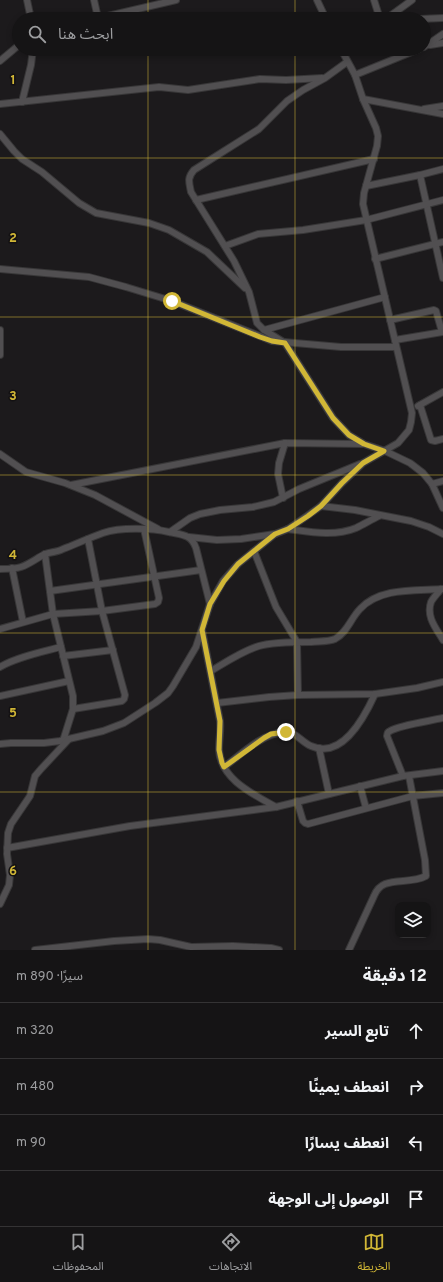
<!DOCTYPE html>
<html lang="ar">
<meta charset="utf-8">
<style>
:root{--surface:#151415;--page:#1e1d1e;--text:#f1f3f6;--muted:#9d9ea0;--line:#343334;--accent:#d1b736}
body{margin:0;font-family:Overpass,"Noto Sans Arabic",sans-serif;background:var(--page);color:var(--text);direction:rtl}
.controls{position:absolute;right:12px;bottom:12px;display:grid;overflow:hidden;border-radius:8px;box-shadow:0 2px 6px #0003}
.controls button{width:36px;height:36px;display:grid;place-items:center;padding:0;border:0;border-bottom:1px solid var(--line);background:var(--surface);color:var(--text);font:20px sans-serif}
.stop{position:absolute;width:12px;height:12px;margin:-9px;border:3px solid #d1b736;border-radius:50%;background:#fff}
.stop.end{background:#d1b736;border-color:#fff;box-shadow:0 1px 4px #0008}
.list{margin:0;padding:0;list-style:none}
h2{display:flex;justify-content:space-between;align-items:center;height:52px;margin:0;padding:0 16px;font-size:17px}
h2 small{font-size:13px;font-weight:400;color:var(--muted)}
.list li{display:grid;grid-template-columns:26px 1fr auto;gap:12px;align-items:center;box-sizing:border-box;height:56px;padding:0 16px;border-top:1px solid var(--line)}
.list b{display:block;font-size:15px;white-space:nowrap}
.list em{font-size:13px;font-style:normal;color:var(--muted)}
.icon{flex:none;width:22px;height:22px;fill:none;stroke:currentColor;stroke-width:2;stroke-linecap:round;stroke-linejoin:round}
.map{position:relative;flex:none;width:443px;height:950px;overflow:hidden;direction:ltr}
.search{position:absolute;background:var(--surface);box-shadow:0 2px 6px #0003;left:12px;right:12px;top:12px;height:44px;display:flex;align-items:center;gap:10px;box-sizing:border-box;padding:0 14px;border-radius:22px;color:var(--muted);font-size:15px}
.sheet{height:276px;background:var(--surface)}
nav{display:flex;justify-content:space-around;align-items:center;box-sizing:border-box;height:56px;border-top:1px solid var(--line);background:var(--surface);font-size:11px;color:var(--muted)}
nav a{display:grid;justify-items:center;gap:2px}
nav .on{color:var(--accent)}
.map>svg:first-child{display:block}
</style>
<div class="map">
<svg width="443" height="950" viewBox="0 0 443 950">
<rect width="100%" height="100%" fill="#1c1a1c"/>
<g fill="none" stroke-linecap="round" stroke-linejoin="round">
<defs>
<g id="minor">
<polyline points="27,0 31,19"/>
<polyline points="94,0 98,18"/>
<polyline points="317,0 326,19"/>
<polyline points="374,0 380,19"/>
<polyline points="95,19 176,0"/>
<polyline points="386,19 412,0"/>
<polyline points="420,19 443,18"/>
<polyline points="430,45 443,43"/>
<polyline points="424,47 443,34"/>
<polyline points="0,61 19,45"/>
<path d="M347 62 325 78 303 90 287 101 259 129 194 170C187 178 189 182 191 192L234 261 249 292 257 323 264 330 285 343 333 418 349 435 364 444 385 451 410 463 423 473 432 484 443 508"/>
<polyline points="355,75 419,49"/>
<polyline points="363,99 443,114"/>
<polyline points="22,102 31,65 33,49"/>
<polyline points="0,104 159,87 188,90 260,79 286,80 322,78"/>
<polyline points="424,109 443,106"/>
<polyline points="0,134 14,151 22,159 42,172 79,203 96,213 149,223 169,230 207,252 245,288"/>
<polyline points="420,175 443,278"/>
<polyline points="366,186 420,175 443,169"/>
<polyline points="196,200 374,159"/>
<polyline points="225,246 258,234 303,230 366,220 443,200"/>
<polyline points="375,259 443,242"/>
<polyline points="0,269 89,277 126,287 172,301 272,341 341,347 396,347"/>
<polyline points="390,320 434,310 436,311 442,332"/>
<polyline points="0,330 0,355"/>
<polyline points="264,330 385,297"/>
<polyline points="395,340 443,332"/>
<polyline points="420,405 431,440 435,441 443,439"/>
<polyline points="418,406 443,392"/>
<polyline points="0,454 26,472 65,483 95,495 158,529"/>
<polyline points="432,484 443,481"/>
<polyline points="71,485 285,443 363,444"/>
<polyline points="283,498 278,474 279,463 285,443"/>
<polyline points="321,506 355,510 411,521 429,527 443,534"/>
<path d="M288 529C310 532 334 537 356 528 364 524 371 520 379 516"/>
<polyline points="170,532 190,518 200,514 220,510 253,507 274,502 299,489 360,464"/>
<polyline points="189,537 217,540 241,539 275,534"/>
<polyline points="254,551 276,607 297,642 298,695"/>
<polyline points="45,554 53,614 73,696 73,709 63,741"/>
<polyline points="12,568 23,622"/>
<path d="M0 569C7 569 15 569 21 567 30 564 37 558 45 554 51 552 58 552 63 549 76 544 89 538 103 533 120 527 152 528 169 532 182 535 191 534 196 548L210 604"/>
<path d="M441 589C438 593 433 598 431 602 426 617 436 628 443 640"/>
<polyline points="50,591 201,570"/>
<polyline points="0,629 53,614 102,611 155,604 158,602 159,598 144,529"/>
<path d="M202 630 220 721C221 730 219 740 219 749 220 779 253 794 276 807"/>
<polyline points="63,656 113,650"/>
<path d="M0 667C17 657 42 652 61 647"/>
<path d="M211 671C226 662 242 651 259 646 272 642 296 642 311 642 318 641 328 642 335 639 347 633 351 618 360 609 380 587 416 591 443 589"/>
<polyline points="0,696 69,681"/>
<polyline points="217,703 269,697 298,695 375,694 417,688 443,682"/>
<polyline points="73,709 122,701 124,699 125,695 102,611 88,539"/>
<polyline points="0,744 11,743 44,743 60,741 103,731 124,723 155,703 168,693 173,686 196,647 210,604 223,581 238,564 275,534 288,529 307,516 321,506 342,483 363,463 398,443 409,430 411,422 412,413 363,204 364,193 377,146 378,136 376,128 363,99 355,75 341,49"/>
<polyline points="319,748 329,794"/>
<path d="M224 767C242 754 261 734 284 732 296 731 301 742 311 746 342 760 365 716 375 694"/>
<path d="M403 776 387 736C388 732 387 732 390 731 400 725 430 721 443 718"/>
<polyline points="360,786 366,808"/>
<polyline points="297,801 303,821 305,823 308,824 413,796 443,793"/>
<polyline points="7,848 130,826 276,807 403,776 443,771"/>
<polyline points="0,904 9,885 10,875 7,854 8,833 11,824 30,796 35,776 41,769 69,739"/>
<polyline points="35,950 114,941 148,939 160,940 191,947 233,946 271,948 279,950"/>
<path d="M349 950 374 896C376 891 380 886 385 884 397 879 413 883 426 876L425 860 409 776"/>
</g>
</defs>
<use href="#minor" stroke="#383738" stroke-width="8"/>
<use href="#minor" stroke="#514f51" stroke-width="6"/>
</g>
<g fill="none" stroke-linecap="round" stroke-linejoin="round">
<polyline stroke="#d1b736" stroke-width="5" points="172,301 260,337 272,341 285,343 333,418 349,435 364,444 384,451 363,463 342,483 321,506 308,516 288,529 275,534 238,564 224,581 210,604 202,630 220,721 219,750 222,763 224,767 264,738 271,734 286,732"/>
</g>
<path fill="none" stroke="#d1b736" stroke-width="1" stroke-opacity="0.55" d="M148 0V19M295 0V19M148 49V950M295 49V950M0 158H443M0 317H443M0 475H443M0 633H443M0 792H443"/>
<g font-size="13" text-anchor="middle" font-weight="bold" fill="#d1b736" stroke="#131113" stroke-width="3" stroke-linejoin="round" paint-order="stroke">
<text x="13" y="84">1</text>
<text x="13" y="242">2</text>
<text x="13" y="400">3</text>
<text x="13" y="559">4</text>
<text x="13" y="717">5</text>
<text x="13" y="875">6</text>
</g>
</svg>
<div class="controls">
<button><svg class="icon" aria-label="layers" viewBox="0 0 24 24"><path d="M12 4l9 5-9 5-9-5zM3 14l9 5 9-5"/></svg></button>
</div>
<div class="stop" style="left:172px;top:301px"></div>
<div class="stop end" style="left:286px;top:732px"></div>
<div class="search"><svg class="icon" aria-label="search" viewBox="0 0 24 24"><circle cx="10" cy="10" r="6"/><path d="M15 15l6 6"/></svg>ابحث هنا</div>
</div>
<section class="sheet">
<h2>12 دقيقة<small>سيرًا · 890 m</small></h2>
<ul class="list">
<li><svg class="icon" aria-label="ahead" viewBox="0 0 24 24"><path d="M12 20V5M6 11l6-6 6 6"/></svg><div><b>تابع السير</b></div><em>320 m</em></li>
<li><svg class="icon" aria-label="right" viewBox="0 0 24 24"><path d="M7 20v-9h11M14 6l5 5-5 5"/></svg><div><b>انعطف يمينًا</b></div><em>480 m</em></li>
<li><svg class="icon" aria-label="left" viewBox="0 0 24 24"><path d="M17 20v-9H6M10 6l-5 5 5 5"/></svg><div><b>انعطف يسارًا</b></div><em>90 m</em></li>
<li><svg class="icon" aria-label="arrive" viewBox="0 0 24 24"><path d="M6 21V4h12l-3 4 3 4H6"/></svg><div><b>الوصول إلى الوجهة</b></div></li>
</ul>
</section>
<nav>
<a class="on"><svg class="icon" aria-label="map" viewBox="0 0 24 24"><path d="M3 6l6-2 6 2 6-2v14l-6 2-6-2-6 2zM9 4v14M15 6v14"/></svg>الخريطة</a>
<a><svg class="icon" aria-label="directions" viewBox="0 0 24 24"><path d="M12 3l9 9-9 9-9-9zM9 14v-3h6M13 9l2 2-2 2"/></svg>الاتجاهات</a>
<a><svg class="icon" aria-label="saved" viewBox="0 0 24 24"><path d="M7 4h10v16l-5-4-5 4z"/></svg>المحفوظات</a>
</nav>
